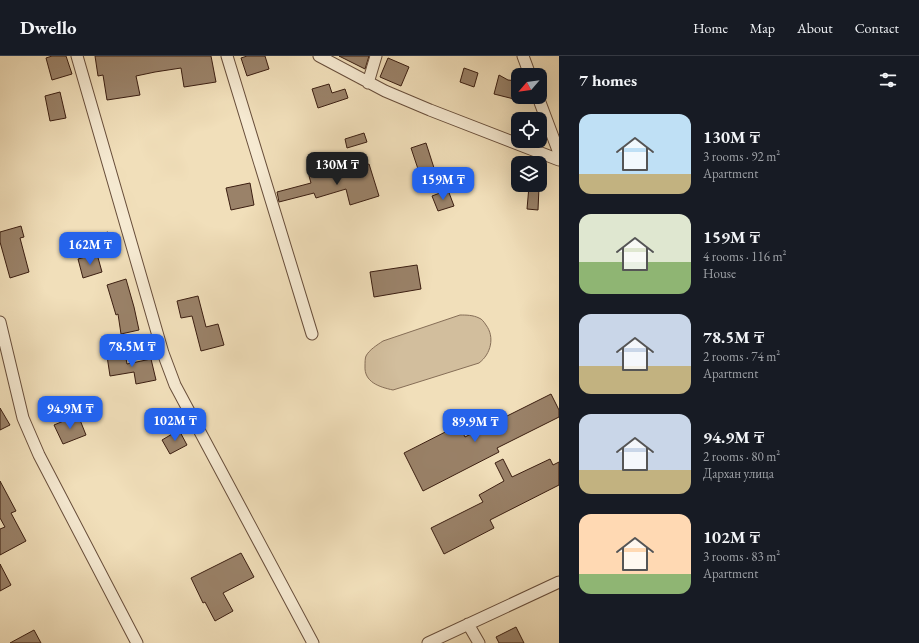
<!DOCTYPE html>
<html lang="en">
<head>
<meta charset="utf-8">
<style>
  body { margin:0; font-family:"EB Garamond",serif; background:#20242c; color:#f1f3f6; height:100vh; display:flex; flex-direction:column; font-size:15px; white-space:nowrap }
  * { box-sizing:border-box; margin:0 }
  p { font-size:13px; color:#9ea1a6 }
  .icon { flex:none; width:22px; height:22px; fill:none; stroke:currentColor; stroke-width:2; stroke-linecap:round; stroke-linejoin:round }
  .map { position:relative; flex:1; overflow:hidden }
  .side { display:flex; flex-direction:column; background:#171b24; width:360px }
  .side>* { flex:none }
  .needle { width:26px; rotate:242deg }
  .tools { position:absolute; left:511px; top:12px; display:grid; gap:8px }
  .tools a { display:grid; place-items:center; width:36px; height:36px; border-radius:8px; background:#171b24; box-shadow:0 4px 16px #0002; font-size:20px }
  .price { position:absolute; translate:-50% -34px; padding:0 9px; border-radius:8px; background:#2563eb; color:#fff; font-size:13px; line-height:26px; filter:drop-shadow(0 1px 2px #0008) }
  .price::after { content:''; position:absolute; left:50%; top:24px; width:12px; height:9px; margin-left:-6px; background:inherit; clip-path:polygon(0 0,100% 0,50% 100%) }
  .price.active { background:#222; color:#fff }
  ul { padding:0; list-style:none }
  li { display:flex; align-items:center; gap:12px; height:100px; padding:0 20px }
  li span { display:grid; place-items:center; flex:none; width:112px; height:80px; border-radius:12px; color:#555 }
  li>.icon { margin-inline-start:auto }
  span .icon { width:48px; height:48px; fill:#fffc; stroke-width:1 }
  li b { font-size:17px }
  h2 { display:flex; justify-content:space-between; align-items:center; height:48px; padding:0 20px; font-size:17px }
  header { display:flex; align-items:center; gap:24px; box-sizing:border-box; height:56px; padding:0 20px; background:#171b24; border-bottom:1px solid #363941 }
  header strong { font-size:19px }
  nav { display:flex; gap:22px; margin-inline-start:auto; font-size:14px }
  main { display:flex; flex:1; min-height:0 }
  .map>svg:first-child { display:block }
</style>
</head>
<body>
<header>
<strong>Dwello</strong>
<nav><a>Home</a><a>Map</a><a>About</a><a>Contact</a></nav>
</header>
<main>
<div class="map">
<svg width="559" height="587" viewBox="0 0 559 587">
  <rect width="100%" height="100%" fill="#f1dfba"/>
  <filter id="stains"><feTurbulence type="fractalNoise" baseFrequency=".005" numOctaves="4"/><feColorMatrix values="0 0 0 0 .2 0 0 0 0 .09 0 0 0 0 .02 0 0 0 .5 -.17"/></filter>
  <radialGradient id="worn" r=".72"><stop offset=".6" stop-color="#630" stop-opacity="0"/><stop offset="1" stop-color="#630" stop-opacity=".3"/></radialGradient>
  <!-- green -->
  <path fill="#d2be9d" stroke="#866e57" d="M460,259c6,0 13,0 19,3 3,1 5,4 7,7 9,12 5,29 -7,38l-86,27c-14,-3 -29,-8 -28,-24 0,-3 0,-8 1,-10 3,-6 11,-11 17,-15z"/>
  <!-- building -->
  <path fill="#9a8269" stroke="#3b1e11" d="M52,0h14l6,18 -20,6 -6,-22z
    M95,0h116l5,26 -32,5 -3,-19 -26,4 -19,4 4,19 -33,5 -4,-25 -5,1z
    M247,0h18l4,13 -22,7 -6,-18z
    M339,0h30l-4,13z
    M388,2l21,9 -8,19 -21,-9z
    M464,12l14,5 -4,14 -14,-5z
    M499,19l9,5 10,1 -4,18 -20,-5z
    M329,28l3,9 13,-4 3,9 -30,10 -6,-19z
    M60,36l6,26 -16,3 -5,-25z
    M364,77l3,9 -20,6 -2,-9z
    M426,87l9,28 -15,4 -9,-27z
    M369,108l10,32 -29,9 -4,-16 -30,9 -2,-5 -35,9 -2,-10 34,-9 -2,-7 23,-7 2,6z
    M250,127l4,22 -23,5 -5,-22z
    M529,130l10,1 -1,23 -11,-1z
    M448,134l6,16 -16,5 -6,-15z
    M21,170l3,11 -4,1 9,34 -19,6 -10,-36v-10z
    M108,176l4,14 -14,4 -4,-14z
    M97,198l5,18 -19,6 -5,-19z
    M417,209l4,24 -47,8 -4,-25z
    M126,223l8,28 5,23 -18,4 -3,-20 -2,1 -9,-30z
    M198,240l8,31 12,-3 6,21 -23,6 -9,-35 -11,2 -4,-17z
    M125,297l2,11 24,-5 5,21 -20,4 -2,-12 -24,4 -3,-20z
    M551,338l8,16v7l-62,31 2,4 -76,39 -19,-38 55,-28 6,12z
    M0,352l10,17 -10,5z
    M78,359l8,20 -23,9 -9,-19z
    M179,374l8,15 -17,9 -8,-14z
    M503,403l9,18 38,-18 3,6 6,-3v23l-69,35 4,8 -50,26 -13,-26 52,-26 -4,-7 25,-14 -9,-18z
    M0,425l16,30 -5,2 15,28 -26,14v-26l5,-2 -5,-9z
    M241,497l13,24 -31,16 10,18 -18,10 -10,-19 -2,1 -12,-25z
    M0,508l11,21 -11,6z
    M516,571l8,16h-25l-3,-6z
    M34,574l7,13h-31z"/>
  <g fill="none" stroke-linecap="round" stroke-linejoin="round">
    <!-- minor casing -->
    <g stroke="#684e3b" stroke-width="13">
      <path id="minor" d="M77,0l86,297 12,32 138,258
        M227,0l85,278
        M319,0l66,35 45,19 129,50
        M523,0l7,19
        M368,27l8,-27
        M538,41l21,56
        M0,266l23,96 16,37 98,188
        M468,568l11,19
        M428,587l131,-61"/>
    </g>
    <!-- minor -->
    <use href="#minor" stroke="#f6ead2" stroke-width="11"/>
  </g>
  <rect width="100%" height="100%" filter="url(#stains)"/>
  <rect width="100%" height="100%" fill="url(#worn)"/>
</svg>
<div class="tools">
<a><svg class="needle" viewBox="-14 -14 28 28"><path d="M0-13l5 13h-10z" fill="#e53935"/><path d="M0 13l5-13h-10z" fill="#9ea1a6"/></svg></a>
<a><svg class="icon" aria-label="locate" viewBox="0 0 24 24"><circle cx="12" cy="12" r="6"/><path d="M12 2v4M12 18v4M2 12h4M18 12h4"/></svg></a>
<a><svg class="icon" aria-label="layers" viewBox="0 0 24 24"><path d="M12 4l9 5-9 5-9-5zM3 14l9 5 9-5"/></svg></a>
</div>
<b class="price active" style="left:337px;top:130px">130M ₸</b>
<b class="price" style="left:443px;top:145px">159M ₸</b>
<b class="price" style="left:90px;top:210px">162M ₸</b>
<b class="price" style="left:132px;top:312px">78.5M ₸</b>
<b class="price" style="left:70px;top:374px">94.9M ₸</b>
<b class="price" style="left:175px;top:386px">102M ₸</b>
<b class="price" style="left:475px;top:387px">89.9M ₸</b>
</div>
<section class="side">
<h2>7 homes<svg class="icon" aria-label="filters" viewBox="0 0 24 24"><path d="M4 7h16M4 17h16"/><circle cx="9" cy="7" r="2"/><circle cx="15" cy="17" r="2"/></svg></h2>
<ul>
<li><span style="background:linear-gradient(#bfe0f5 75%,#c2b280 0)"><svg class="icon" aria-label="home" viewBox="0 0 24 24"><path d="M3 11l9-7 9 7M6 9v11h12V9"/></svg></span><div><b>130M ₸</b><p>3 rooms · 92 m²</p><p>Apartment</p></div></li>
<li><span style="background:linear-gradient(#dfe7d0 60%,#8fb573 0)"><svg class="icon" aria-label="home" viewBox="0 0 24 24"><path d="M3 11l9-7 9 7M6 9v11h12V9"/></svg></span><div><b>159M ₸</b><p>4 rooms · 116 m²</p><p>House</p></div></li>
<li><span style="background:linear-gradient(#c9d6e8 65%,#c2b280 0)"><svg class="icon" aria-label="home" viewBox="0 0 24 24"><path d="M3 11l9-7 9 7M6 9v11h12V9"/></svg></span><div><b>78.5M ₸</b><p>2 rooms · 74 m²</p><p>Apartment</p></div></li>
<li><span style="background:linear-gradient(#c9d6e8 70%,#c2b280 0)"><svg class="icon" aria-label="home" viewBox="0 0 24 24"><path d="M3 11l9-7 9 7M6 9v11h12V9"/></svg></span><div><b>94.9M ₸</b><p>2 rooms · 80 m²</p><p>Дархан улица</p></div></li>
<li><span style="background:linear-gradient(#ffd9b3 75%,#8fb573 0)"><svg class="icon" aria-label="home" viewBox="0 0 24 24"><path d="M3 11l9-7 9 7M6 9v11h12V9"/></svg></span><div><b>102M ₸</b><p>3 rooms · 83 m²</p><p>Apartment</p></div></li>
</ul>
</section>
</main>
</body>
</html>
